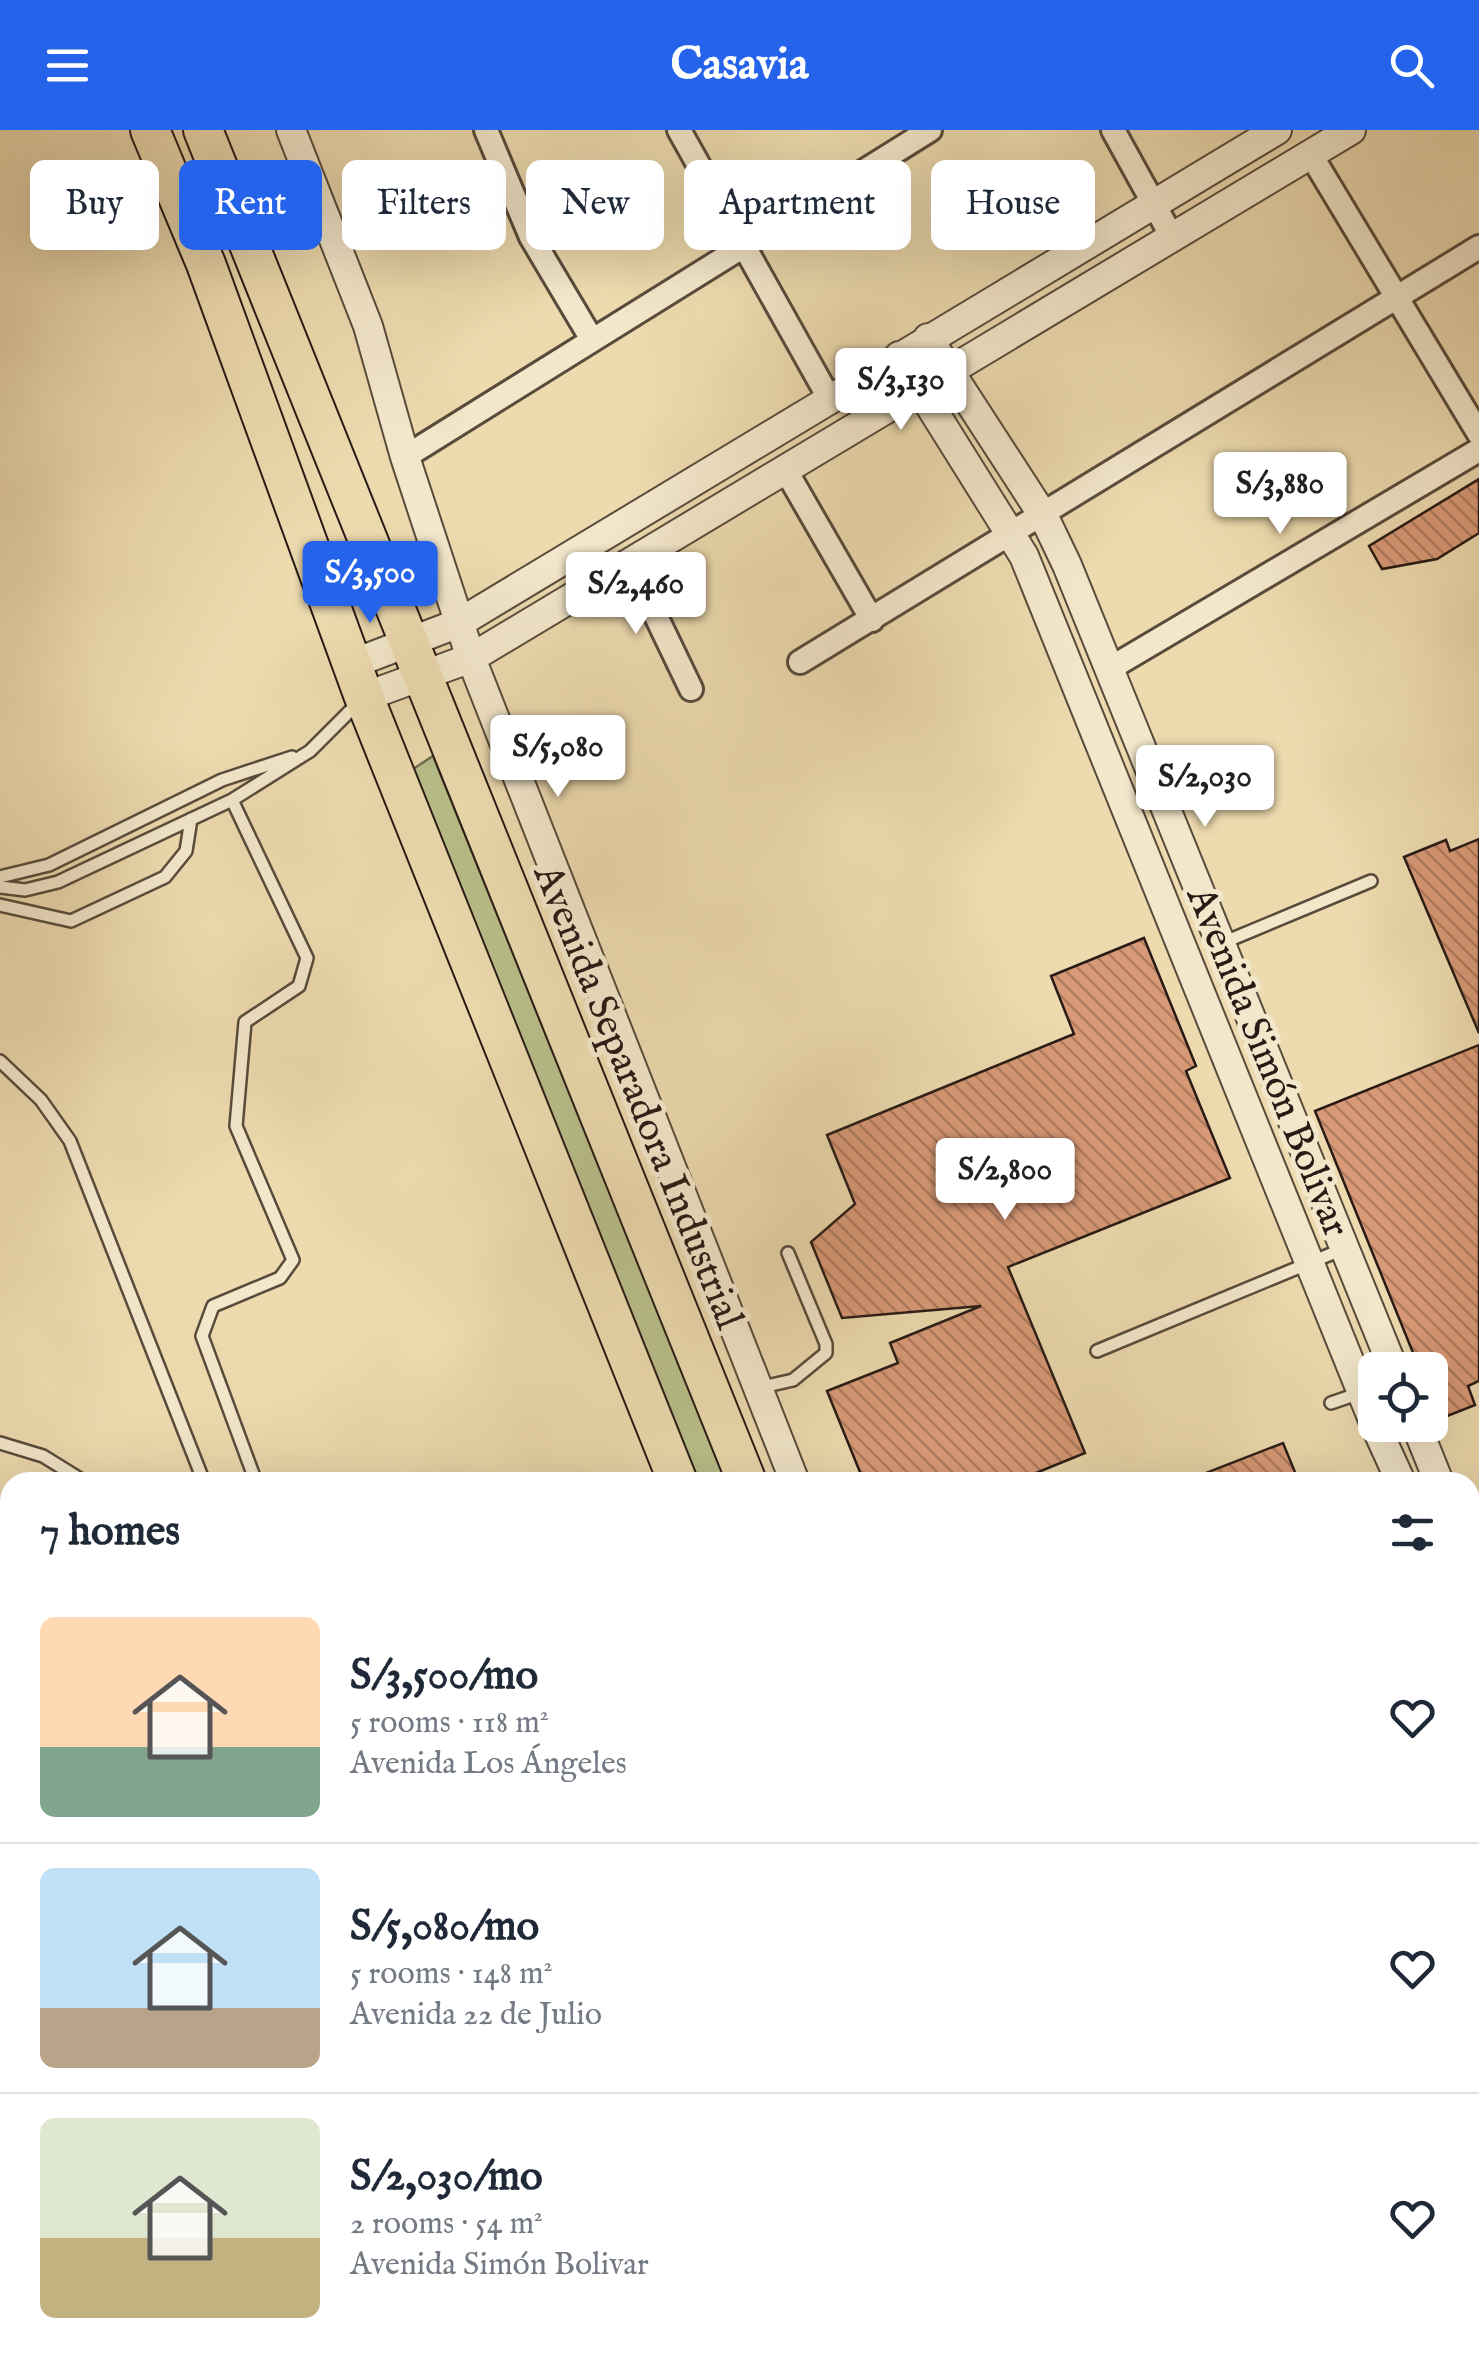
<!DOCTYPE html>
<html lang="en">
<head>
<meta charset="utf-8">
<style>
  body { margin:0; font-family:"IM FELL English",serif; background:#f2f2f3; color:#1f2937; height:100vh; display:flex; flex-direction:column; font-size:38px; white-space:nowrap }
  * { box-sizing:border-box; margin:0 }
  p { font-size:32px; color:#747a83 }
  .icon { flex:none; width:55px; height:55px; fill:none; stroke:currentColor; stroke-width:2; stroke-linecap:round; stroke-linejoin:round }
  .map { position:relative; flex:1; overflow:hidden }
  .details { position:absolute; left:0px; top:1342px; width:1480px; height:892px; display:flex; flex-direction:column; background:#fff; border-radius:30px 30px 0 0; box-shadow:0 10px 40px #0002 }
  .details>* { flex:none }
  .guide { position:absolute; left:30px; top:30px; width:1420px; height:90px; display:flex; gap:20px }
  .buttons { position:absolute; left:1358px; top:1222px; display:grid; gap:20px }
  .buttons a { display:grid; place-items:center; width:90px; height:90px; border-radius:15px; background:#fff; box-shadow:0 10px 40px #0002; font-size:50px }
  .price { position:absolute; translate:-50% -85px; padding:0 22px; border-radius:10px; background:#fff; color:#222; font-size:32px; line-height:65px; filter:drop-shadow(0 2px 5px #0008) }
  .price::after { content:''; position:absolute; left:50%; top:60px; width:30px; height:22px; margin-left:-15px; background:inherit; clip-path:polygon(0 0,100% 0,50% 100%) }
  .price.active { background:#2563eb; color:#fff }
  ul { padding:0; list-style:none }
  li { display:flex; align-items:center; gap:30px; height:250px; padding:0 40px }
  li+li { border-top:2px solid #e0e1e3 }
  li span { display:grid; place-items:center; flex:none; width:280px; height:200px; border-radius:15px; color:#555 }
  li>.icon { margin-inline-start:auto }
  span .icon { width:120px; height:120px; fill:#fffc; stroke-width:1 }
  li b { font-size:42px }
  h2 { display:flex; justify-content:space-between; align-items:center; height:120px; padding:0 40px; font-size:42px }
  .chip { padding:0 35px; border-radius:15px; background:#fff; box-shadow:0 10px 40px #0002; font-size:35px; line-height:90px }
  .chip.active { background:#2563eb; color:#fff }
  header { display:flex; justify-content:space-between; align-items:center; height:130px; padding:0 40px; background:#2563eb; color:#fff; font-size:45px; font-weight:700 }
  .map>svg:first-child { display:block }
</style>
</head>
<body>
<header><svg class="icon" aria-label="menu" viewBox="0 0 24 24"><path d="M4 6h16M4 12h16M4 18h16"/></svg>Casavia<svg class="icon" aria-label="search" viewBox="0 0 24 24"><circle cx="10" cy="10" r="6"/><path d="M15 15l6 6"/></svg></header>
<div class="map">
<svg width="1479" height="2234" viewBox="0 0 1479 2234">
  <defs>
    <pattern id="park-crowns" width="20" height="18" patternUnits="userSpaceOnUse" patternTransform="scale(2.5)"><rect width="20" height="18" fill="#b8c08b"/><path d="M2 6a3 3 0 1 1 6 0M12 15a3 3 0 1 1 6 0" fill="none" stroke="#9ea477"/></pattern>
    <pattern id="building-back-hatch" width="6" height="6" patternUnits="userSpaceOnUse" patternTransform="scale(2.5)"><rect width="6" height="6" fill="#d89976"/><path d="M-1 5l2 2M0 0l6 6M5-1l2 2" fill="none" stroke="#af7c60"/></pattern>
  </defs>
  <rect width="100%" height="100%" fill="#eddaaf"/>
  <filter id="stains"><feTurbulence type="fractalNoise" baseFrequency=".002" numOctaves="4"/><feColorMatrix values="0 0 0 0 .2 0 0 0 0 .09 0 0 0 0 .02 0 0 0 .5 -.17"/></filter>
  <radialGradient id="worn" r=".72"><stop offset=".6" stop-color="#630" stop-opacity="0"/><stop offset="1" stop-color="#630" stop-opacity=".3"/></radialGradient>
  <!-- green -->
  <path fill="#b8c08b" stroke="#706e50" stroke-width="2.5" d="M433,626l294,726h-32l-288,-709z"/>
  <!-- park -->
  <path fill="url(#park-crowns)" stroke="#706e50" stroke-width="2.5" d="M1470,2018l9,14v202h-115l-2,-9h108z"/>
  <!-- building -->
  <path fill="url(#building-back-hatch)" stroke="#281b15" stroke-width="2.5" d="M1479,349v54l-42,26 -55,10 -13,-23z
    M1479,709v194l-75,-176 42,-17 4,11z
    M1144,808l52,128 -10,5 44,107 -222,89 77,186 -71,29h-150l-37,-91 71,-28 -8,-20 91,-37 -139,12 -31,-76 44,-38 -28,-69 247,-101 -23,-58z
    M1479,915v336l-11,5 7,19 -35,14 -10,-24v-25h-10l-105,-259z
    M1283,1313l16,39h-114v-1z"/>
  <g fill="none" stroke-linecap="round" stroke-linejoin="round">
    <!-- service casing -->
    <g stroke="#594b3c" stroke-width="16">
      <path id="service" d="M232,670l75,158 -8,28 -54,36 -9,104 57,134 -13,18 -67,28 -11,30 54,146
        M0,747l49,-12 173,-85 70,-23
        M0,757l25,3 33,-8 174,-82 78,-49 48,-48
        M0,775l71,16 94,-44 21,-26 5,-32
        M1220,814l151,-63
        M0,931l41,39 29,41 134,341
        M1097,1221l246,-102
        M758,1258l35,-8 33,-27v-9l-38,-91
        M1331,1273l29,-10
        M0,1313l43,13 42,26
        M0,1445l10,4
        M0,1544l10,-4
        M0,2031l10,-3
        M0,2164l10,-3"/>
    </g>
    <!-- minor casing -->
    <g stroke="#594b3c" stroke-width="28">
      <path id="minor" d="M486,0l45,107 60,101
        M679,0l150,268
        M1113,0l59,107
        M1311,25l168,279
        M405,327l525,-327
        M785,339l87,151
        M630,432l61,127
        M800,532l679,-415
        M1109,539l370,-219
        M1470,1916l9,-5
        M1470,1991l9,13
        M1339,2225l4,9"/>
    </g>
    <!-- tertiary casing -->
    <g stroke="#594b3c" stroke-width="32">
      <path id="tertiary" d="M291,0l77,196 37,131 66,201 324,824
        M928,208l116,179 23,48 327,805
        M899,226l125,200 351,869
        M352,534l107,-41 818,-493
        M364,567l107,-39 880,-528
        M1375,1295l26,57
        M1416,1295l23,57
        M1470,1422l9,17
        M1470,1501l9,18
        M937,2225l8,9
        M270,2234l21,-9"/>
    </g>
    <!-- secondary casing -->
    <g stroke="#281b15" stroke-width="38">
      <path id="secondary" d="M1470,1739l9,-4
        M1162,2225l3,9
        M984,2234l1,-9"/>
    </g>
    <!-- primary casing -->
    <g stroke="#281b15" stroke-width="42">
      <path id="primary" d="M150,0l56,134 158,433 314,785
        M203,0l544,1352
        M1470,1664l9,-4
        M1470,1704l9,-5
        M66,2234l22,-9
        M168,2234l23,-9"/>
    </g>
    <!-- path -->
    <path stroke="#281b15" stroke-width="4" stroke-dasharray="2.5 5" stroke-linecap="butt" d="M1108,2234l19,-9"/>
    <!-- service -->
    <use href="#service" stroke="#f3e7cb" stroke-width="11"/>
    <!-- minor -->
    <use href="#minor" stroke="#f3e7cb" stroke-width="22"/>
    <!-- tertiary -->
    <use href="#tertiary" stroke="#f3e7cb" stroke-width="28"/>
    <!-- secondary -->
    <use href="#secondary" stroke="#f3e7cb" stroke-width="32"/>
    <!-- primary -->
    <use href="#primary" stroke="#eddaaf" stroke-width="38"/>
  </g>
  <g text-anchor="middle" stroke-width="10" stroke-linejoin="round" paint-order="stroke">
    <!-- street labels -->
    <g font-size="40" fill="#281b15" stroke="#f3e7cb">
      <text transform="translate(1270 931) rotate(68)" y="14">Avenida Simón Bolivar</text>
      <text transform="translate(640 966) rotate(68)" y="14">Avenida Separadora Industrial</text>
    </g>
  </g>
  <rect width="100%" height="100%" filter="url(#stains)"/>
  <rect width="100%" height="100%" fill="url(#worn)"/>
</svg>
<div class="buttons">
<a><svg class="icon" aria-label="locate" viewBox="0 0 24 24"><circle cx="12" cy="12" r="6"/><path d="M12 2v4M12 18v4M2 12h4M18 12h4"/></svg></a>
</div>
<b class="price" style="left:901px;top:303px">S/3,130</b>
<b class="price" style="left:1280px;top:407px">S/3,880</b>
<b class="price active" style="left:370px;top:496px">S/3,500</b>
<b class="price" style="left:636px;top:507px">S/2,460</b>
<b class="price" style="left:558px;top:670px">S/5,080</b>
<b class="price" style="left:1205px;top:700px">S/2,030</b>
<b class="price" style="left:1005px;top:1093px">S/2,800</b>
<div class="guide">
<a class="chip">Buy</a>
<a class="chip active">Rent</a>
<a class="chip">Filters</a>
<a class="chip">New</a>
<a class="chip">Apartment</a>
<a class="chip">House</a>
</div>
<section class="details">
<h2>7 homes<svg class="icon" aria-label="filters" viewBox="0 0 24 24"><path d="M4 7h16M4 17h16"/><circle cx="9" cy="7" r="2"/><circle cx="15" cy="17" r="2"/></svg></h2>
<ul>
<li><span style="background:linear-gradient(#ffd9b3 65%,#7fa58c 0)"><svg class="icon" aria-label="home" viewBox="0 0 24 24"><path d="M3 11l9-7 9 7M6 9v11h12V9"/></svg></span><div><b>S/3,500/mo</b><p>5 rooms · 118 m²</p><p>Avenida Los Ángeles</p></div><svg class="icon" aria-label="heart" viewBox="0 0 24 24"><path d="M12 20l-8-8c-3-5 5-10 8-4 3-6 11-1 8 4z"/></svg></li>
<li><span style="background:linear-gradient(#bfe0f5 70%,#b9a48a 0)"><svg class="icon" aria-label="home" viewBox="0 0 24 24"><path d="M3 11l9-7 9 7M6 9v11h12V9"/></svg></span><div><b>S/5,080/mo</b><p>5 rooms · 148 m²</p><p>Avenida 22 de Julio</p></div><svg class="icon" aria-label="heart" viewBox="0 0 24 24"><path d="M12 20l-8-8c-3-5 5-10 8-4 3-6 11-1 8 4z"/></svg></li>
<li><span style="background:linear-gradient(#dfe7d0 60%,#c2b280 0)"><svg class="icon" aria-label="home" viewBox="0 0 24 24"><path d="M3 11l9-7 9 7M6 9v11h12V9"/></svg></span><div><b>S/2,030/mo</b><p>2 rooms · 54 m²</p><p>Avenida Simón Bolivar</p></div><svg class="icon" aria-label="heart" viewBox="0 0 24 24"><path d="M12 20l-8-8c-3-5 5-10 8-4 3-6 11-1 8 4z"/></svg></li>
</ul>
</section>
</div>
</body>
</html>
